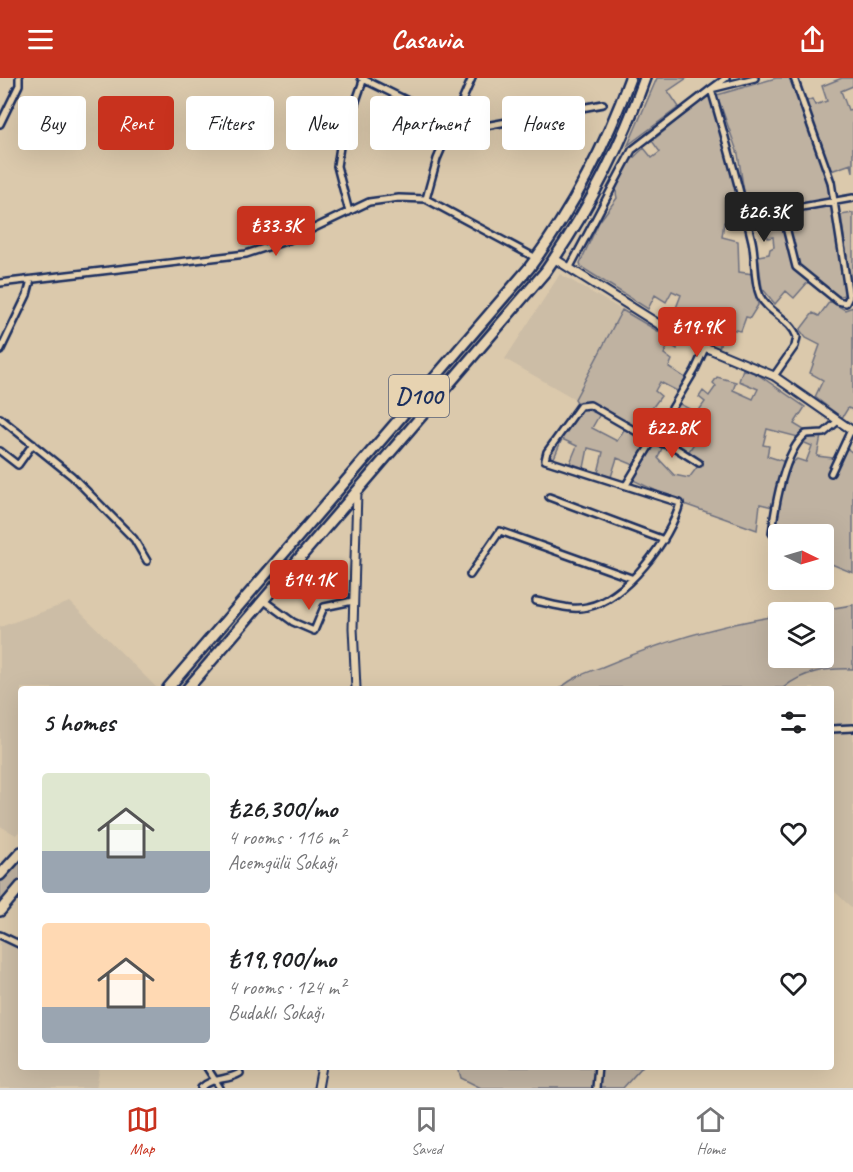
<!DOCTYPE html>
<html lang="en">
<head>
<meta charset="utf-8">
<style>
  body { margin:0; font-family:Caveat,sans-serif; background:#f2f2f2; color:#202124; height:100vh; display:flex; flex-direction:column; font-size:22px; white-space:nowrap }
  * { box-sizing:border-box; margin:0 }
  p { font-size:20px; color:#757577 }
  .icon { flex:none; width:33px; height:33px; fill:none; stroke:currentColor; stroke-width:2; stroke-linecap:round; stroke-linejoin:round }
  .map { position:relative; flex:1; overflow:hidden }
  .side { position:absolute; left:18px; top:608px; width:816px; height:384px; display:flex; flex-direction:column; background:#fff; border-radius:6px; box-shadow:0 6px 24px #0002 }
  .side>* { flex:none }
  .top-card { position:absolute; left:18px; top:18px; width:818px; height:54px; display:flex; gap:12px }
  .needle { width:39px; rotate:95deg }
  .fabs { position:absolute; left:768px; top:446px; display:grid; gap:12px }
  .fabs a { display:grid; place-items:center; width:66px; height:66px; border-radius:6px; background:#fff; box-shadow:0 6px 24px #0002; font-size:30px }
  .price { position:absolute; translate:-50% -51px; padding:0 14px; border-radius:6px; background:#c8321e; color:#fff; font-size:20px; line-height:39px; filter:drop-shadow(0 2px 3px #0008) }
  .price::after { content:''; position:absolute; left:50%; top:36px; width:18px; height:14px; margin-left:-9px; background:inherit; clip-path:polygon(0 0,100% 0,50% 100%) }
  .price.current { background:#222; color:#fff }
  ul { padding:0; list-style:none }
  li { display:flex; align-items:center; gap:18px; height:150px; padding:0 24px }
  li span { display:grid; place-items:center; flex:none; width:168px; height:120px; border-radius:6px; color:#555 }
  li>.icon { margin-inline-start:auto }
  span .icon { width:72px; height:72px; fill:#fffc; stroke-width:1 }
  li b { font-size:26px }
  h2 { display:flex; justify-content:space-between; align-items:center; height:72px; padding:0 24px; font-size:26px }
  .chip { padding:0 21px; border-radius:6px; background:#fff; box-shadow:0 6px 24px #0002; font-size:21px; line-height:54px }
  .chip.current { background:#c8321e; color:#fff }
  header { display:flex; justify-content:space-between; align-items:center; height:78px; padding:0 24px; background:#c8321e; color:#fff; font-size:27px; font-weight:800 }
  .tab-bar { display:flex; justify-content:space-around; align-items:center; height:84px; border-top:2px solid #e0e0e0; background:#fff; font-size:16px; color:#757577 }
  .tab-bar a { display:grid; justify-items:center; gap:3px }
  .tab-bar .current { color:#c8321e }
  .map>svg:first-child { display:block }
</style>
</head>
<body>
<header><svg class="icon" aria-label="menu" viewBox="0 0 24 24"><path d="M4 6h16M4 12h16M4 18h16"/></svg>Casavia<svg class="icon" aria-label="share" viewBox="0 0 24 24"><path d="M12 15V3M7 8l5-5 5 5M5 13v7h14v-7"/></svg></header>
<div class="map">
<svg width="853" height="1010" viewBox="0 0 853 1010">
  <rect width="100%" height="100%" fill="#dbc9ac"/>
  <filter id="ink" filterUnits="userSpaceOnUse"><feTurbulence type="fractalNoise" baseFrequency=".0167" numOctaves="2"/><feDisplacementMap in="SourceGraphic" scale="12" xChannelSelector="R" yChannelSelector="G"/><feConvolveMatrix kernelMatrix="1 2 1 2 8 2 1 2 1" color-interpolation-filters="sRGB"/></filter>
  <g filter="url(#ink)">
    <!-- built -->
    <path fill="#ccbda6" d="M560,196l62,36 -47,89 -70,-40z
      M70,524l87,86h-136v141l-5,6 -16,-9v-199z
      M827,590l26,1v240l-22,-21v-200h-48l12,-10z
      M5,863l16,6v119l79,1 -4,21h-96v-145z"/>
    <!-- green -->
    <path fill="#bfb2a1" stroke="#6d7080" stroke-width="1.5" d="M635,0h5c-23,64 -54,126 -92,181l-367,429h-5l366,-429 51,-84 23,-46z
      M657,0h30l-19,13 11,16 -51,38z
      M776,0h14l38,100 4,23 -81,11 -5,-8 -8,-50 -21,-59z
      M842,0h11v8l-12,5 7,19 5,-1v63l-2,-8 -20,7 -27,-69 8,-3 3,6 12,-4 -5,-15z
      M710,16l21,72 10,52 -17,4 -2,15 16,4 1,31 14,2 5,31 -8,13 -4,-1 -5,14 -17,-3 -5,21 -16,-8 4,-18 -31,-15 5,-13 -9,-4 -6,11 -11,-7 -7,14 -67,-42 -1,-4 19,-41 18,-24c-5,-19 13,-38 27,-50l8,10 8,-6 -8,-11z
      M832,128l13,83 -1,6 -7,2 -39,-32 -12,-52z
      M853,135v69h-3l-9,-67z
      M779,137l16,54 13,13 -14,16 -8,-7 -11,13 -13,-16 -4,-32 11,-2 1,-5 4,-2 -1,-10 -5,1 -6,-19z
      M830,223l15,9 8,-3v103l-5,-2 -6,10 -27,-21 8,-17 -13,-7 10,-28 -14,-7 -6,-8 13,-17 6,3z
      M622,232l56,33 -1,6 -8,-5 -5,10 8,6 -3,7 18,12 -8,13 -19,-10 -5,9 6,5 -14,19 -4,-3 -10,15 -42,-24 -13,1 -3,-5z
      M743,291l14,5 48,33 -11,17 10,6 -6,7 -31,-8 -4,16 6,1 -2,10 19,6 -13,45 -13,-3 -3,26 -73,-26 -51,-24 19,-36 10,4 -4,10 16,17 15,3 12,-16 -12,-11 6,-9 -5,-4 2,-3 -8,-5 -7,9 2,3 -2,4 -6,-3 4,-11 -13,-5 16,-24 19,10 8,-11 -6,-5 4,-6 6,5 7,-10 -3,-3 4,-6 19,5 -3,8 20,9 5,-10 -19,-8z
      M582,330l18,6 -8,14 25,13 8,-13 22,13 -13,24 -17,-7 -6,19 -13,-4 5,-21 -15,-4 -4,20 -14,-5 7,-17 -15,-7 -8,19 -7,-3z
      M810,358h11l-4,20 24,3 5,-11 7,5v120l-29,-12v-27h-46v9l-3,-2c1,-19 5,-72 22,-82l9,3 6,-16 -12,-5z
      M853,527v64c-26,-1 -49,2 -70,19h-222c10,-10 27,-16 41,-21 57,-24 115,-42 176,-51v41h46v-45h-16z
      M21,782v20l-21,24v-22z
      M458,989h184l-19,21h-142l-20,-10z"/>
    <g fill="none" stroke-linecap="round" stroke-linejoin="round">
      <!-- minor casing -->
      <g stroke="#1b2f5e" stroke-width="10">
        <path id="minor" d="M361,0l96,47 23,2 123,-23
          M726,0l-15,11c15,51 29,101 41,152 4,18 1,39 8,55 8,17 31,23 37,41l-2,9 -21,30
          M0,46l19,-39v-7
          M426,121l11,-40 35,-81
          M782,133l14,56 42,34 8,2 3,-6 -18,-115 -37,-104
          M349,134l-12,-46 3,-19 24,-69
          M745,139l108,-19
          M570,189l62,-117 79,-61 44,-11
          M0,205l246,-29 43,-14 80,-38 30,-4 27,1 110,59
          M0,273l27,-56 4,-15
          M0,340l72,58 62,63 13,22
          M0,373l18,14 15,-21
          M831,395l20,-43
          M626,407l69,-115 10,-22
          M549,419l115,43
          M778,462l-6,-7c3,-27 12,-82 34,-99l18,-1 14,-12
          M470,497l30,-44 131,47
          M263,522l30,22 21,9 10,-24 29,-6
          M536,523c16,3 35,10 51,6 38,-7 84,-68 93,-104l-135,-43 2,-8 33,-46 10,-1 61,35 23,7 25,16
          M831,651l22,-1
          M0,857l21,10
          M206,988l14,22
          M201,1010c11,-11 26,-7 39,-15
          M596,1010l2,-22"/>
      </g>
      <!-- tertiary casing -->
      <g stroke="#1b2f5e" stroke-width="11">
        <path id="tertiary" d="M555,181l121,76 98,41 79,55
          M356,610l-3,-60 4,-136
          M318,1010l4,-22"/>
      </g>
      <!-- trunk casing -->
      <g stroke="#1b2f5e" stroke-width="14">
        <path id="trunk" d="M168,610l361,-420c42,-57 77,-123 101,-190
          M188,610l357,-416c42,-60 76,-125 100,-194
          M0,797l21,-23
          M0,833l21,-25"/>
      </g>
      <!-- minor -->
      <use href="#minor" stroke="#e7d3b1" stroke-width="5"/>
      <!-- tertiary -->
      <use href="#tertiary" stroke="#e7d3b1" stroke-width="7"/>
      <!-- trunk -->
      <use href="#trunk" stroke="#e7d3b1" stroke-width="9"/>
    </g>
  </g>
  <g text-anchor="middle" stroke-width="6" stroke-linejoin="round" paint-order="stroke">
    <!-- shield labels -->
    <rect fill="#e7d3b1" stroke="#586077" stroke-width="1.5" x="389" y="297" width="60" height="42" rx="4.5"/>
    <g font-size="24" font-weight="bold" fill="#1b2f5e">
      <text x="419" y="326">D100</text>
    </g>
  </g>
</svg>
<div class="fabs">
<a><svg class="needle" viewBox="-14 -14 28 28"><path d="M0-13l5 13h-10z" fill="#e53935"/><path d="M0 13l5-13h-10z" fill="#757577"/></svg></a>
<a><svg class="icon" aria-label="layers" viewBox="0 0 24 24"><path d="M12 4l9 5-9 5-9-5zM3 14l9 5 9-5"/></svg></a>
</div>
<b class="price current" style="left:764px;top:165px">₺26.3K</b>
<b class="price" style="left:276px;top:179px">₺33.3K</b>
<b class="price" style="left:697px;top:280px">₺19.9K</b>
<b class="price" style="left:672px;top:381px">₺22.8K</b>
<b class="price" style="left:309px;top:533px">₺14.1K</b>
<div class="top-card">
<a class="chip">Buy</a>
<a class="chip current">Rent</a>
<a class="chip">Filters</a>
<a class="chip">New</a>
<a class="chip">Apartment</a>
<a class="chip">House</a>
</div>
<section class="side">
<h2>5 homes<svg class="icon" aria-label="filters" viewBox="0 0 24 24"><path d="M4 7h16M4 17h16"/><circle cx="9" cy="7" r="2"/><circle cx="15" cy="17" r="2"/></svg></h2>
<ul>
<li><span style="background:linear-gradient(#dfe7d0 65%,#9aa5b1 0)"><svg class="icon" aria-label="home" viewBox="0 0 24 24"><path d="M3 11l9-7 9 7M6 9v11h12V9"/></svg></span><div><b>₺26,300/mo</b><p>4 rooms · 116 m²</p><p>Acemgülü Sokağı</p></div><svg class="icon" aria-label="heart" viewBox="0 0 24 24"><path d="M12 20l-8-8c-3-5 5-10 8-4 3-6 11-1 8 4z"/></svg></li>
<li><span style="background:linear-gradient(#ffd9b3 70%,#9aa5b1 0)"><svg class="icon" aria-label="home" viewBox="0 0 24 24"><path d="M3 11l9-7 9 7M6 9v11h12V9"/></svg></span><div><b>₺19,900/mo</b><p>4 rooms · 124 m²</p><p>Budaklı Sokağı</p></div><svg class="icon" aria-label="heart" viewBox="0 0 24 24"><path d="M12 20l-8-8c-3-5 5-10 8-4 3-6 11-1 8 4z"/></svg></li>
</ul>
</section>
</div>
<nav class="tab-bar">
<a class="current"><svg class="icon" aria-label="map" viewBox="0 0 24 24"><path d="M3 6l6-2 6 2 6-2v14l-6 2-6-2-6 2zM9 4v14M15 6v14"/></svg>Map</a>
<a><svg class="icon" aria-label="saved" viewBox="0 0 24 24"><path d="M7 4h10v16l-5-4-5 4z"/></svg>Saved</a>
<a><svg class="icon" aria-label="home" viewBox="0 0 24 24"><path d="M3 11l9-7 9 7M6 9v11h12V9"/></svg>Home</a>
</nav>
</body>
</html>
